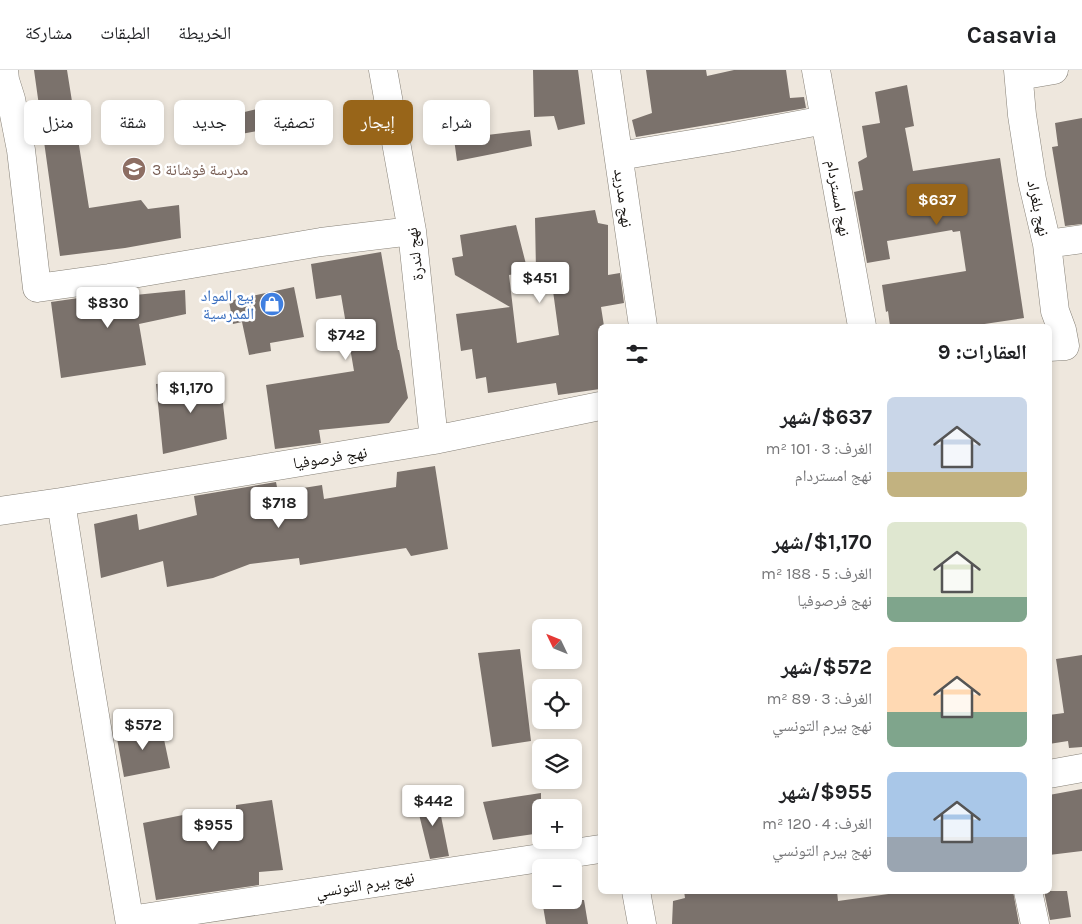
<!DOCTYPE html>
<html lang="ar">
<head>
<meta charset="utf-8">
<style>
  body { margin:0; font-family:Karla,"Noto Naskh Arabic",sans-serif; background:#f6f6f6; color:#202124; direction:rtl; height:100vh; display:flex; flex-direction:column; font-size:19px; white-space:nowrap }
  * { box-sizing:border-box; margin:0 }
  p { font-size:16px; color:#757577 }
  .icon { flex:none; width:28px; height:28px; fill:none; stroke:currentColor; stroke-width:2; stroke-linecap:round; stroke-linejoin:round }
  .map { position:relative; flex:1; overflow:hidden; direction:ltr }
  .details { position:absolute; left:598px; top:254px; width:454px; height:570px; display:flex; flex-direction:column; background:#fff; border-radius:8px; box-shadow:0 2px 8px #0003; direction:rtl }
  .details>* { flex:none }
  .banner { position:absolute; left:15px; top:30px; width:475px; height:45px; direction:rtl; display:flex; gap:10px }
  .needle { width:32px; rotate:313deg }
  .controls { position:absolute; left:532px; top:549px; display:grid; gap:10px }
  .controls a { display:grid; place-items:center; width:50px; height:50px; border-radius:8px; background:#fff; box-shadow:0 2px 8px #0003; font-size:25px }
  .price { position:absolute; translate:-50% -42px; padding:0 11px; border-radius:5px; background:#fff; color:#222; font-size:16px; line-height:32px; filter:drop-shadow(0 1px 2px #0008) }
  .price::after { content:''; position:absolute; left:50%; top:30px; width:15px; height:11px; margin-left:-8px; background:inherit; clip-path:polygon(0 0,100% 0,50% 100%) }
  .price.current { background:#986519; color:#fff }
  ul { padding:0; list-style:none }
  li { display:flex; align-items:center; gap:15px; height:125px; padding:0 25px }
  li span { display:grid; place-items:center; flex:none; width:140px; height:100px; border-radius:8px; color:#555 }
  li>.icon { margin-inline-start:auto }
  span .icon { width:60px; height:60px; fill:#fffc; stroke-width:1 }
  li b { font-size:21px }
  h2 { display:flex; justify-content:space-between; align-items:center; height:60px; padding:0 25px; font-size:21px }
  .chip { padding:0 18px; border-radius:8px; background:#fff; box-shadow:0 2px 8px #0003; font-size:18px; line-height:45px }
  .chip.current { background:#986519; color:#fff }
  header { display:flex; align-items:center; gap:30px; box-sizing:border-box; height:70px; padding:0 25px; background:#fff; border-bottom:1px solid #e0e0e0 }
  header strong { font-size:24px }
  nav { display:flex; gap:28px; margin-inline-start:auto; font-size:18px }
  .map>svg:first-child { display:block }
</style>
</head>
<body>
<header>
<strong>Casavia</strong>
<nav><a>الخريطة</a><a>الطبقات</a><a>مشاركة</a></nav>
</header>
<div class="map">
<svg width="1082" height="854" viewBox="0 0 1082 854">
  <rect width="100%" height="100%" fill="#eee7dd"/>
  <!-- building -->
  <path fill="#7b726c" d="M34,0h33l22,138 52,-8 7,9 31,-4 2,33 -56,10 -65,8z
    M533,0h45l7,54 -27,6 -4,-14 -20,1z
    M646,0h60l1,6 27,-6h52l4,28 14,-1 2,11 -170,29 -4,-17 20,-7z
    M907,15l7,41 -9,2 8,43 87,-13 24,160 -53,8h-81l-2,-15 -2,1 -4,-27 84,-14 -6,-40 -7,1 -1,-2 -65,11 3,18 -23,4 -13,-71 9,-2 -5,-28 9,-5 -5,-31 18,-3 -5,-31z
    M257,39l5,21 -21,4 -5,-20z
    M1082,48v106l-17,2 -13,-79 6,-1 -3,-23z
    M530,60l2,16 -75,15 -3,-22z
    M595,140l3,13 10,2v50l12,-2 4,30 -23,4 3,19h-4v63l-42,6 -2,-12 -68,10 -2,-16 -10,2 -4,-30 -11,2 -5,-37 54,-7 -55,-32 -3,-17 11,-2 -3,-21 56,-10 12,47 -19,3 8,68 42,-8 -9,-66 -14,2 -1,-53z
    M381,182l17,98h1l9,48 -19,25 -70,7 2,13 -46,6 -9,-64 88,-14 -13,-76 -25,4 -5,-35z
    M294,217l10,50 -34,6 1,8 -22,4 -7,-33 -9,2 -4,-23z
    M134,220l1,5 50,-5 1,24 -47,10 7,41 -85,13 -10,-76z
    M220,308l7,61 -64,15 -7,-70z
    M435,396l13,83 -37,7 -5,-8 -106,17 -1,-7 -49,6 -37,14 -46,9 -4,-26 -62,17 -7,-54 43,-10 2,16 58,-15 -3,-19 82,-14 2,10 44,-7 2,14 72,-12 1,-15z
    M520,579l11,92 -39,6 -14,-94z
    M1082,585v92l-13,1 -1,-7 -19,3v-29l15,-2 -8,-54z
    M161,655l9,43 -46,9 -8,-44z
    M1082,719v62l-33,4v-60z
    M541,723v40l-48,7 -10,-38z
    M437,726l12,60 -19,3 -15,-61z
    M272,730l11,70 -24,2v13l-103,15 -13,-77 40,-8 1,6 52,-7v-9z
    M684,821h153l1,10 72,-10h103l6,33h-347l1,-23 12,-3z
    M1044,821h23l4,26 -21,3z
    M542,830h42l4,24h-42z"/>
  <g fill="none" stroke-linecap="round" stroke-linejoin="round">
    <!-- street casing -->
    <g stroke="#868077" stroke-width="29">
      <path id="street" d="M4,0l1,10 6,19 10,51 16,138 72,-10 212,-36 91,-11
        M383,0l29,161 22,209
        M606,0l37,256
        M816,0l46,256
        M1018,0l4,45 10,65 15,64 8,67 7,19 3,16 -16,1
        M1019,6l35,-6
        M619,86l109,-18 97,-18
        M1047,174l35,-5
        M61,432l26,166 43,256
        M0,441l61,-9 373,-62 166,-34
        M1049,704l33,-6
        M636,821l6,33
        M1028,821l7,33
        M130,850l470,-71"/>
    </g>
    <!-- street -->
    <use href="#street" stroke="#fff" stroke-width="28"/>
  </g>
  <!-- icons -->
  <defs>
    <g id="school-disc" transform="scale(1.25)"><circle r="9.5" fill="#8d6e63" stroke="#fff"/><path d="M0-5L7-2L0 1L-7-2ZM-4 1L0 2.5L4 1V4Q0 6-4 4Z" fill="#fff"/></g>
    <g id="shop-disc" transform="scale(1.25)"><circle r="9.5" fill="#3f7fe0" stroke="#fff"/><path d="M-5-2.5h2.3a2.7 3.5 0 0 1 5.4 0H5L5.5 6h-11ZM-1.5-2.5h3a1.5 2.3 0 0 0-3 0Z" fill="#fff"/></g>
  </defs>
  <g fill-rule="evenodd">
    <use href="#school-disc" x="134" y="99"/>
    <use href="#shop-disc" x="272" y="234"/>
  </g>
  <g text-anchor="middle" stroke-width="5" stroke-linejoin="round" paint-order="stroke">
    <!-- education labels -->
    <g font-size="16" fill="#785e54" stroke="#fff" text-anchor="start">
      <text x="152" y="105">مدرسة فوشانة 3</text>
    </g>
    <!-- street labels -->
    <g font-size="16" fill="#15120f" stroke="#fff">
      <text transform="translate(624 128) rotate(82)" y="6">نهج مدريد</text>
      <text transform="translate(839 128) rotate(80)" y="6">نهج امستردام</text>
      <text transform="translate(1039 138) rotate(78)" y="6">نهج بلغراد</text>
      <text transform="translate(414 184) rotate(-97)" y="6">نهج لندرة</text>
      <text transform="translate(330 387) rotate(-9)" y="6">نهج فرصوفيا</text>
      <text transform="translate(365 814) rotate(-9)" y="6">نهج بيرم التونسي</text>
    </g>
    <!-- shop labels -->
    <g font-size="16" fill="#366cbe" stroke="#fff" text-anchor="end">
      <text x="254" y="231">بيع المواد<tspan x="254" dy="18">المدرسية</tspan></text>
    </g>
  </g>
</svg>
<div class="controls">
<a><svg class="needle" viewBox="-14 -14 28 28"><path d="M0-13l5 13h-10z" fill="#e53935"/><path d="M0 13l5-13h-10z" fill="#757577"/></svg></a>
<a><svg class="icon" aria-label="locate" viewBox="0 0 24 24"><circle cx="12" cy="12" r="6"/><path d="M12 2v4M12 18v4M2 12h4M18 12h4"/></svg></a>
<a><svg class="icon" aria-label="layers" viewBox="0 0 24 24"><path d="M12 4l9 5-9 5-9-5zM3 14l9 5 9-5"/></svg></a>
<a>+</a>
<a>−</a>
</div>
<b class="price current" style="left:937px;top:156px">$637</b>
<b class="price" style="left:540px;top:234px">$451</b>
<b class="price" style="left:108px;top:259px">$830</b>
<b class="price" style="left:346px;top:291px">$742</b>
<b class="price" style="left:191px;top:344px">$1,170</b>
<b class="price" style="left:279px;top:459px">$718</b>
<b class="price" style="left:143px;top:681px">$572</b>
<b class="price" style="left:433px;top:757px">$442</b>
<b class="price" style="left:213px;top:781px">$955</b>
<div class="banner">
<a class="chip">شراء</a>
<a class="chip current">إيجار</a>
<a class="chip">تصفية</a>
<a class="chip">جديد</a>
<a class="chip">شقة</a>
<a class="chip">منزل</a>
</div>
<section class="details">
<h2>العقارات: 9<svg class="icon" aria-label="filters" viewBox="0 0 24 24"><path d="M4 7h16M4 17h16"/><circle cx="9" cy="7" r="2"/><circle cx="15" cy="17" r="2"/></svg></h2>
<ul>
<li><span style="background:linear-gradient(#c9d6e8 75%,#c2b280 0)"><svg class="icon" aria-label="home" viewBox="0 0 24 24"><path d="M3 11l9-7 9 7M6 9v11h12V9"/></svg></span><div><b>$637/شهر</b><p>الغرف: 3 · 101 m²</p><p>نهج امستردام</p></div></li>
<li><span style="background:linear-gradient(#dfe7d0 75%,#7fa58c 0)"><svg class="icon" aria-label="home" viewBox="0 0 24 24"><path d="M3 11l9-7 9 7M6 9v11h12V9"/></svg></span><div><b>$1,170/شهر</b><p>الغرف: 5 · 188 m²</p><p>نهج فرصوفيا</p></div></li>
<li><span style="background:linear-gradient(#ffd9b3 65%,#7fa58c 0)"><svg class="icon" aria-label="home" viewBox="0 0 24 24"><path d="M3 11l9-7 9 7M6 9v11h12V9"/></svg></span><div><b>$572/شهر</b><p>الغرف: 3 · 89 m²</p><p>نهج بيرم التونسي</p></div></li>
<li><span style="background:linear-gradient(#a9c7e8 65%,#9aa5b1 0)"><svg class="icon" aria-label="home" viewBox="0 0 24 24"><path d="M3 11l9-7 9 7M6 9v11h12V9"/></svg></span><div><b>$955/شهر</b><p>الغرف: 4 · 120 m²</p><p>نهج بيرم التونسي</p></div></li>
</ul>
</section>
</div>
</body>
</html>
